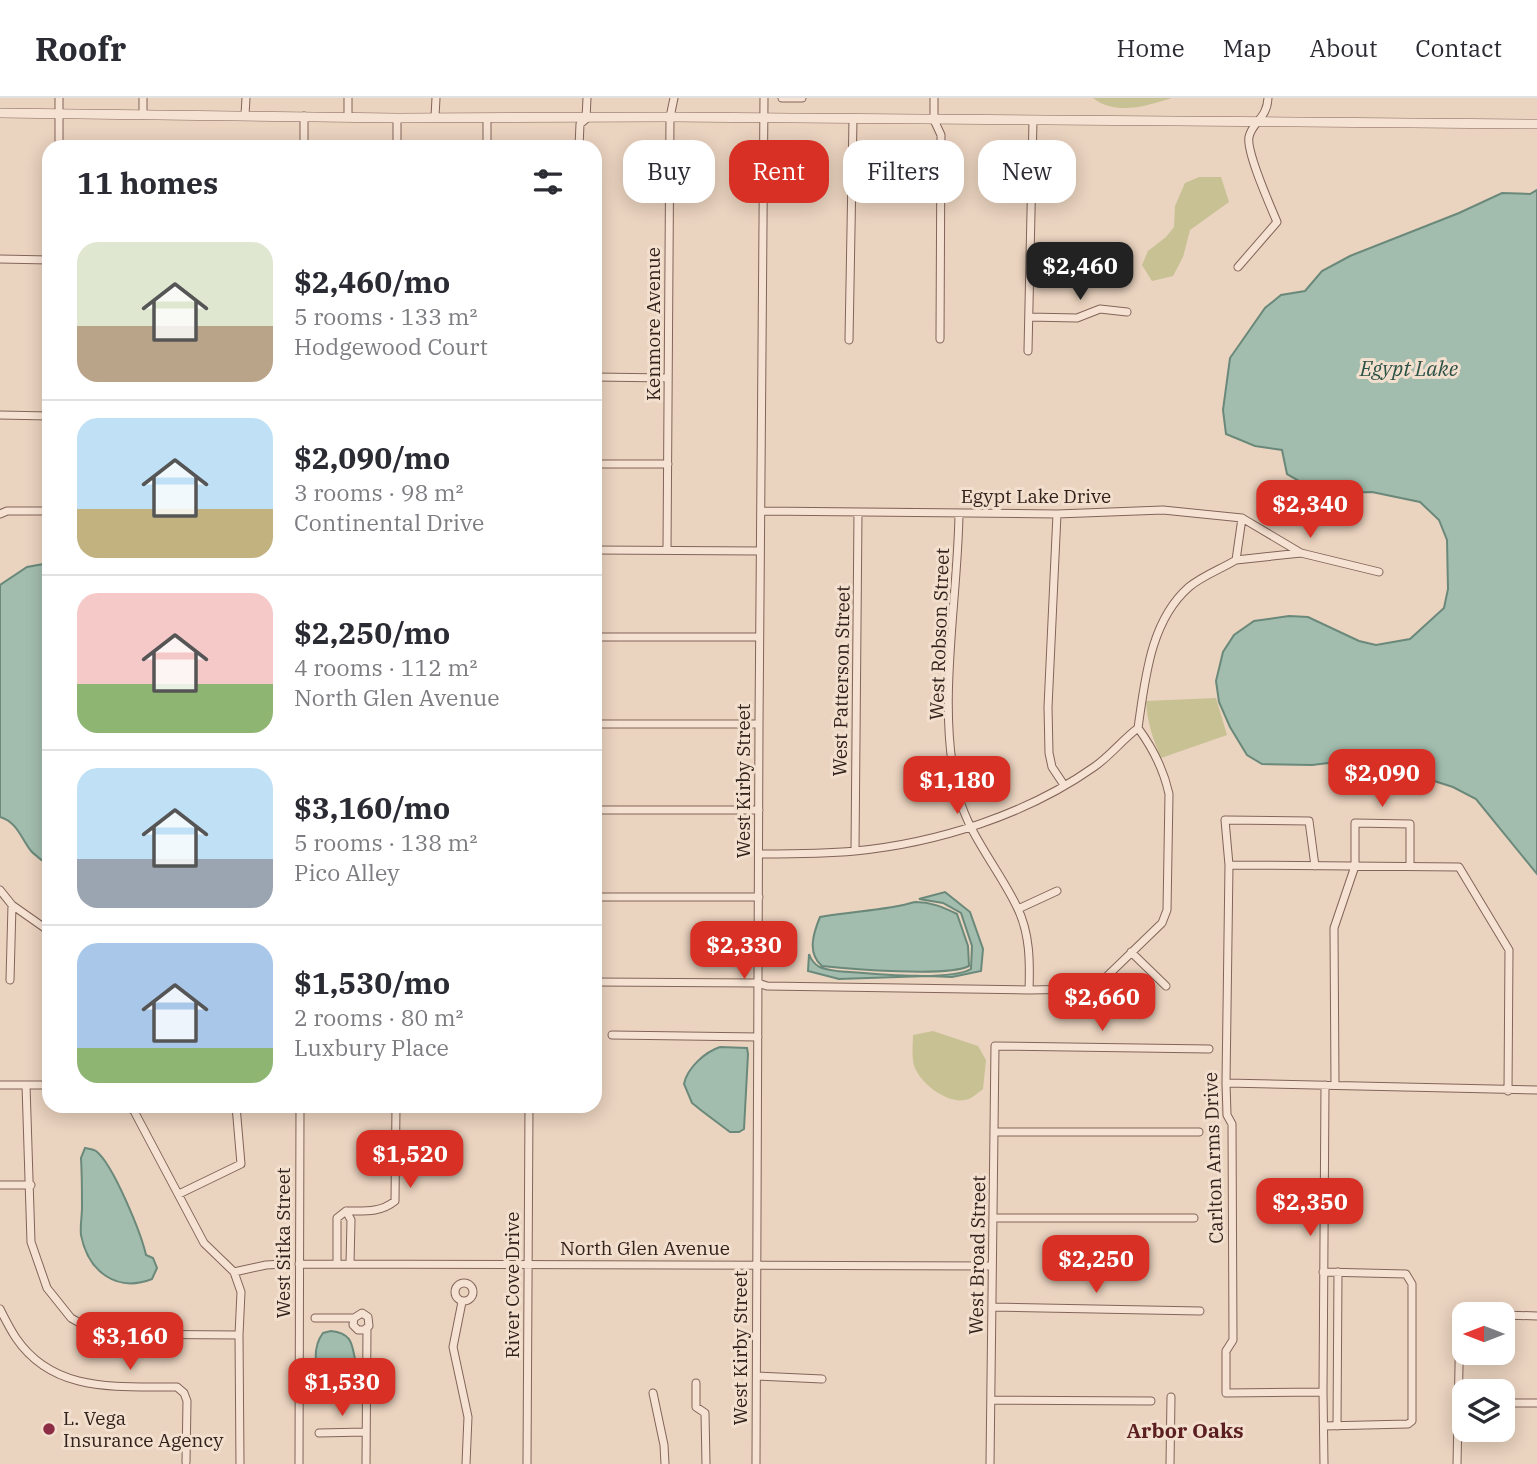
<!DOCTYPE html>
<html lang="en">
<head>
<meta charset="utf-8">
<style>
  body { margin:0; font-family:"IBM Plex Serif",serif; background:#f7f7f7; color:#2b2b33; height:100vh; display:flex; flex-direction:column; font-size:26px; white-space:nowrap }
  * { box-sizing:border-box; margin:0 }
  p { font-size:23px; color:#7c7c81 }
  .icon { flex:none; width:38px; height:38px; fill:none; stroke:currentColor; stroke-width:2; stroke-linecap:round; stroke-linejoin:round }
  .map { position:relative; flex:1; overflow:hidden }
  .side { position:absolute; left:42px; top:42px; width:560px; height:973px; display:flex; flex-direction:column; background:#fff; border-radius:21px; box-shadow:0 4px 18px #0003 }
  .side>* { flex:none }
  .hud { position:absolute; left:623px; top:42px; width:665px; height:63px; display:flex; gap:14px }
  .needle { width:46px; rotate:270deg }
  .controls { position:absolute; left:1452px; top:1204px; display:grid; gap:14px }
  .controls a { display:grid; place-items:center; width:63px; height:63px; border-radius:14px; background:#fff; box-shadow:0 4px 18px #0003; font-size:35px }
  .price { position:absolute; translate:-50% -60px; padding:0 16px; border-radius:14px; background:#d93025; color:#fff; font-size:23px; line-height:46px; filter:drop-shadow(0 2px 4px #0008) }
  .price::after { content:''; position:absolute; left:50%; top:42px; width:21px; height:16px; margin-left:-10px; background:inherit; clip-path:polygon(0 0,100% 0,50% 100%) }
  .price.current { background:#222; color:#fff }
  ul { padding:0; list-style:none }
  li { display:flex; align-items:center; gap:21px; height:175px; padding:0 35px }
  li+li { border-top:2px solid #e1e1e2 }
  li span { display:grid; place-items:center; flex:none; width:196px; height:140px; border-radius:21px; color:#555 }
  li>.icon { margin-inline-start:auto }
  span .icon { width:84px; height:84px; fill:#fffc; stroke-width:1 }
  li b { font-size:30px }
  h2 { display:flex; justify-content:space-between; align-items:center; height:84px; padding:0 35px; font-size:30px }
  .tag { padding:0 24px; border-radius:21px; background:#fff; box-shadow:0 4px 18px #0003; font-size:24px; line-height:63px }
  .tag.current { background:#d93025; color:#fff }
  header { display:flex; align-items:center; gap:42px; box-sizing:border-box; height:98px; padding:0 35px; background:#fff; border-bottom:2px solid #e1e1e2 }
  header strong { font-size:33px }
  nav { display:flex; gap:38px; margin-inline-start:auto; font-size:24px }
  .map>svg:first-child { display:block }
</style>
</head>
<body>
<header>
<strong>Roofr</strong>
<nav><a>Home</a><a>Map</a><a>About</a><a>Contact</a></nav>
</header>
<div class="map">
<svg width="1537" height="1366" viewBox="0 0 1537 1366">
  <rect width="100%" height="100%" fill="#ead3bf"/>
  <!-- green -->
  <path fill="#c7c194" d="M1093,0h79c-26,8 -56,18 -79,0z
    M1199,79h22l8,25 -39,28 -7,27 -10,19 -21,5 -10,-16 6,-14 18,-14 8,-10 1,-21 10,-23z
    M1216,600l11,37 -66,23c-8,-19 -14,-36 -15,-57z
    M933,933l45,15 8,14 -3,29c-4,3 -10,8 -14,10 -19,7 -47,-14 -54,-31 -4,-9 -2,-23 -2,-33z"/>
  <!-- water -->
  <path fill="#a2bdae" stroke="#6a897a" stroke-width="2" d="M1537,92v684l-61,-75 -23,-12 -44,-14 -32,-3 -32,-9 -33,4 -50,-1 -15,-9 -17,-28 -11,-25 -3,-21 7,-29 11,-17 20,-14 35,-5 19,1 51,24 17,4 34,-6 34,-31 4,-19 -1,-49 -8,-20 -19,-18 -48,-10 -42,1 -29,-11 -14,-8 -5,-24 -27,-4 -29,-12 -3,-24 7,-52 35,-50 16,-13 24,-4 17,-20 28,-15 109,-43 43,-20 28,1z
    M49,465v303c-6,-5 -13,-10 -18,-15 -10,-13 -14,-29 -31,-34v-232l27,-18z
    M945,794l25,20 13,37 -2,22 -29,6 -24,-1 -89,3 -31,-8 1,-17c5,14 14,15 28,17 28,2 112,11 134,-2l1,-23 -11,-33 -18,-10 -24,-4z
    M915,804c16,0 28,5 42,12l11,32 1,20c-20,11 -120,3 -147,0 -15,-13 -9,-32 -2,-49 32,-6 64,-6 95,-15z
    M720,949l27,1 1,6 -4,75 -5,3h-9l-28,-21 -10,-8 -8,-19c3,-16 21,-32 36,-37z
    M85,1050c4,1 8,1 11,3 17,13 45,82 50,104l7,3 4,10 -5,11c-36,14 -64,-8 -71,-44 -1,-9 1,-19 1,-28 0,-16 0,-32 -1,-49z
    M331,1233c25,3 20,17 26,36l-11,13 -21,1c-12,-11 -12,-35 -2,-48z"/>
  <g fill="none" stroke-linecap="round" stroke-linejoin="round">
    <!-- minor casing -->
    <g stroke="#826559" stroke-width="9">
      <path id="minor" d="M143,0v17
        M782,0h20
        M934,0v22l7,15 -1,204
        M245,17l1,-17
        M348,18v-18
        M435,19l1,-19
        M397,20v29
        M59,49v-49
        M304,49v-31
        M487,49v-29
        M579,49l1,-23 6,-5 1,-21
        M0,161l49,1
        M1238,169l39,-45c-7,-17 -31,-70 -28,-85 3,-15 18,-18 19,-39
        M1029,219l48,1 23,-9 27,3
        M849,242l4,-221
        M1028,253l5,-231
        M595,279l73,1
        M0,317l49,1
        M595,366h73
        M761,413l296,3 106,-4 79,8 59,35
        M959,415c-1,89 -23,194 -1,281 11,42 41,75 59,113 13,26 13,55 12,83
        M0,416l7,-3h42
        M1057,416l-9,193 1,46 3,14 12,18
        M595,452l165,1
        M667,452l3,-433 4,-19
        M1236,462l65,-7 78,19
        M595,539h164
        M595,626h164
        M595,712h164
        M855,753l3,-339
        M759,756c31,0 64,0 96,-3 82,-8 171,-36 239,-84 16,-11 28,-27 44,-39
        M1229,767l230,2 50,83 -1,141
        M1315,768l-6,-45 -84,-1 4,45 -3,218 1,32 5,9 1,216 -7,11v42l97,-1 1,72
        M0,792l12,15 37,26
        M595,799h164
        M1018,811l39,-18
        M1131,854l35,34
        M10,882l2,-75
        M595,884l163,1 9,3 262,4 56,-1 17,-8 60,-58 5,-13 2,-116c-5,-23 -17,-47 -31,-66 7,-48 12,-107 51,-141 13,-11 32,-18 47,-27l6,-42
        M612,937l146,2
        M1226,985l311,7
        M0,987h49
        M26,987l5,157 16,46 24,30 28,16 140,1 1,129
        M1335,987l-1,-157 21,-62v-43l55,1v42
        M128,1008l6,5 70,132 30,29 7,20 -2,43
        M994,1034h205
        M0,1087h31
        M179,1096l62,-30 -5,-58
        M346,1113c18,0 34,2 49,-10l1,-95
        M993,1120h201
        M337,1165v-45l9,-7 5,9 -1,44
        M299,1166l693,2
        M234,1174l32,-7 18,-1
        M1323,1174l83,2 6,10v137l-4,3 -84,2
        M455 1194a9 9 0 1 1 18 0a9 9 0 1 1-18 0Z
        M462,1204l-9,45 15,70 -2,47
        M992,1209l208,4
        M0,1211c5,10 10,20 16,29 38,56 102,48 161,49l7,6 3,8 -1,61
        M1503,1217l34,1
        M315,1220h39l8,-5 6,4 1,9 -5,4h-6l-5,-5 1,-7
        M757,1278l65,3
        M696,1285v24l9,6 1,51
        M1323,1294l2,-307
        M653,1295l11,52 1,19
        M991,1302l160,1
        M1503,1305h34
        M1337,1328l1,-154
        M319,1335l46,-1
        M299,1366l1,-358
        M366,1366l1,-135
        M527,1366l2,-358
        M756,1366l3,-740 5,-626
        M990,1366l5,-418 214,3
        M1170,1366l1,-67
        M1457,1366l3,-145 5,-1"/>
    </g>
    <!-- tertiary casing -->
    <g stroke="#826559" stroke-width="10">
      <path id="tertiary" d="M0,15l397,5 273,-1 867,7"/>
    </g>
    <!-- minor -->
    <use href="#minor" stroke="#f6e2d2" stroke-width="7"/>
    <!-- tertiary -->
    <use href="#tertiary" stroke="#f6e2d2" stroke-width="9"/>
  </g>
  <!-- markers -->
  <circle fill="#8d2d45" stroke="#f2dfce" stroke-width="2.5" cx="49" cy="1331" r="7"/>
  <g text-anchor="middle" stroke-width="6" stroke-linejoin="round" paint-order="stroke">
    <!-- street labels -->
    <g font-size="19" fill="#32221c" stroke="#f2dfce">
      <text transform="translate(653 226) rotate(-90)" y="7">Kenmore Avenue</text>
      <text x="1036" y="405">Egypt Lake Drive</text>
      <text transform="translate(939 536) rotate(-88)" y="7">West Robson Street</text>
      <text transform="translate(841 583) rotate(-89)" y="7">West Patterson Street</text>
      <text transform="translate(743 683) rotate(-90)" y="7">West Kirby Street</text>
      <text transform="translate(1213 1060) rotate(-92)" y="7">Carlton Arms Drive</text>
      <text transform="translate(283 1145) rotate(-90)" y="7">West Sitka Street</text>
      <text x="645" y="1157">North Glen Avenue</text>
      <text transform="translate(977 1157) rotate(-89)" y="7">West Broad Street</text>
      <text transform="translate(512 1187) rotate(-90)" y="7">River Cove Drive</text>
      <text transform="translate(740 1250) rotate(-90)" y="7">West Kirby Street</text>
    </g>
    <!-- poi labels -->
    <g font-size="19" fill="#32221c" stroke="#f2dfce" text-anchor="start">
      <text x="63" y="1327">L. Vega<tspan x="63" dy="22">Insurance Agency</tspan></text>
    </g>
    <!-- water labels -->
    <g font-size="21" font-style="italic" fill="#2c5146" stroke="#f2dfce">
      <text x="1409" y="278">Egypt Lake</text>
    </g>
    <!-- neighbourhood labels -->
    <g font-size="21" font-weight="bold" fill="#5c1f21" stroke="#f2dfce">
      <text x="1185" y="1340">Arbor Oaks</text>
    </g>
  </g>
</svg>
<div class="controls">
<a><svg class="needle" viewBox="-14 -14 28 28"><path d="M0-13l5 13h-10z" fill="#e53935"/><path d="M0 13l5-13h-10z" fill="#7c7c81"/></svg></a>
<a><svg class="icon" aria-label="layers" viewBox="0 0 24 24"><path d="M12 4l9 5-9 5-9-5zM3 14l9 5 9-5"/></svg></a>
</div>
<b class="price current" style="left:1080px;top:204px">$2,460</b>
<b class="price" style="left:1310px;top:442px">$2,340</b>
<b class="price" style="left:1382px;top:711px">$2,090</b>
<b class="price" style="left:957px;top:718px">$1,180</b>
<b class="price" style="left:744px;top:883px">$2,330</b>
<b class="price" style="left:1102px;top:935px">$2,660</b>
<b class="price" style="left:410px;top:1092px">$1,520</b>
<b class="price" style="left:1310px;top:1140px">$2,350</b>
<b class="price" style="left:1096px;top:1197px">$2,250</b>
<b class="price" style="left:130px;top:1274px">$3,160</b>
<b class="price" style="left:342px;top:1320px">$1,530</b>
<div class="hud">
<a class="tag">Buy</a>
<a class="tag current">Rent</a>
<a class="tag">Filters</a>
<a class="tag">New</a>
</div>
<section class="side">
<h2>11 homes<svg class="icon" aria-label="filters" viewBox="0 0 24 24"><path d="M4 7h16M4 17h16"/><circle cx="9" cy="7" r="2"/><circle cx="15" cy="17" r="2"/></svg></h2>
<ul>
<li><span style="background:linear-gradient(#dfe7d0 60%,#b9a48a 0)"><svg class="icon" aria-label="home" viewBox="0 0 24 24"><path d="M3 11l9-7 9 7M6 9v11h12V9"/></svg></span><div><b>$2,460/mo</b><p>5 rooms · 133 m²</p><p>Hodgewood Court</p></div></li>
<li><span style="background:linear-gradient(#bfe0f5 65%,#c2b280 0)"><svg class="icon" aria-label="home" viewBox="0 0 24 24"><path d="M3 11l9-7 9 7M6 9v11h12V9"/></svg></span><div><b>$2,090/mo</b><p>3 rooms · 98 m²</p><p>Continental Drive</p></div></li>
<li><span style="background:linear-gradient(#f6c9c9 65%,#8fb573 0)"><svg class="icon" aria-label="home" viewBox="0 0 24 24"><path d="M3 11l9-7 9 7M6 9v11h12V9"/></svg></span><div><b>$2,250/mo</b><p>4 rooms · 112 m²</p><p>North Glen Avenue</p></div></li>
<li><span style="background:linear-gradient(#bfe0f5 65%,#9aa5b1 0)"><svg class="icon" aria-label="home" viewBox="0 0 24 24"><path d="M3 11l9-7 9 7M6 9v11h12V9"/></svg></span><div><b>$3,160/mo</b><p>5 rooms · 138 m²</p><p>Pico Alley</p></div></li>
<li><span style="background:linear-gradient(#a9c7e8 75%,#8fb573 0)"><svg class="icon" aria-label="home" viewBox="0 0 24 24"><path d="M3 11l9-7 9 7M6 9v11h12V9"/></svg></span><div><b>$1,530/mo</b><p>2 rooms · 80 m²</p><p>Luxbury Place</p></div></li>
</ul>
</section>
</div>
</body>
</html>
